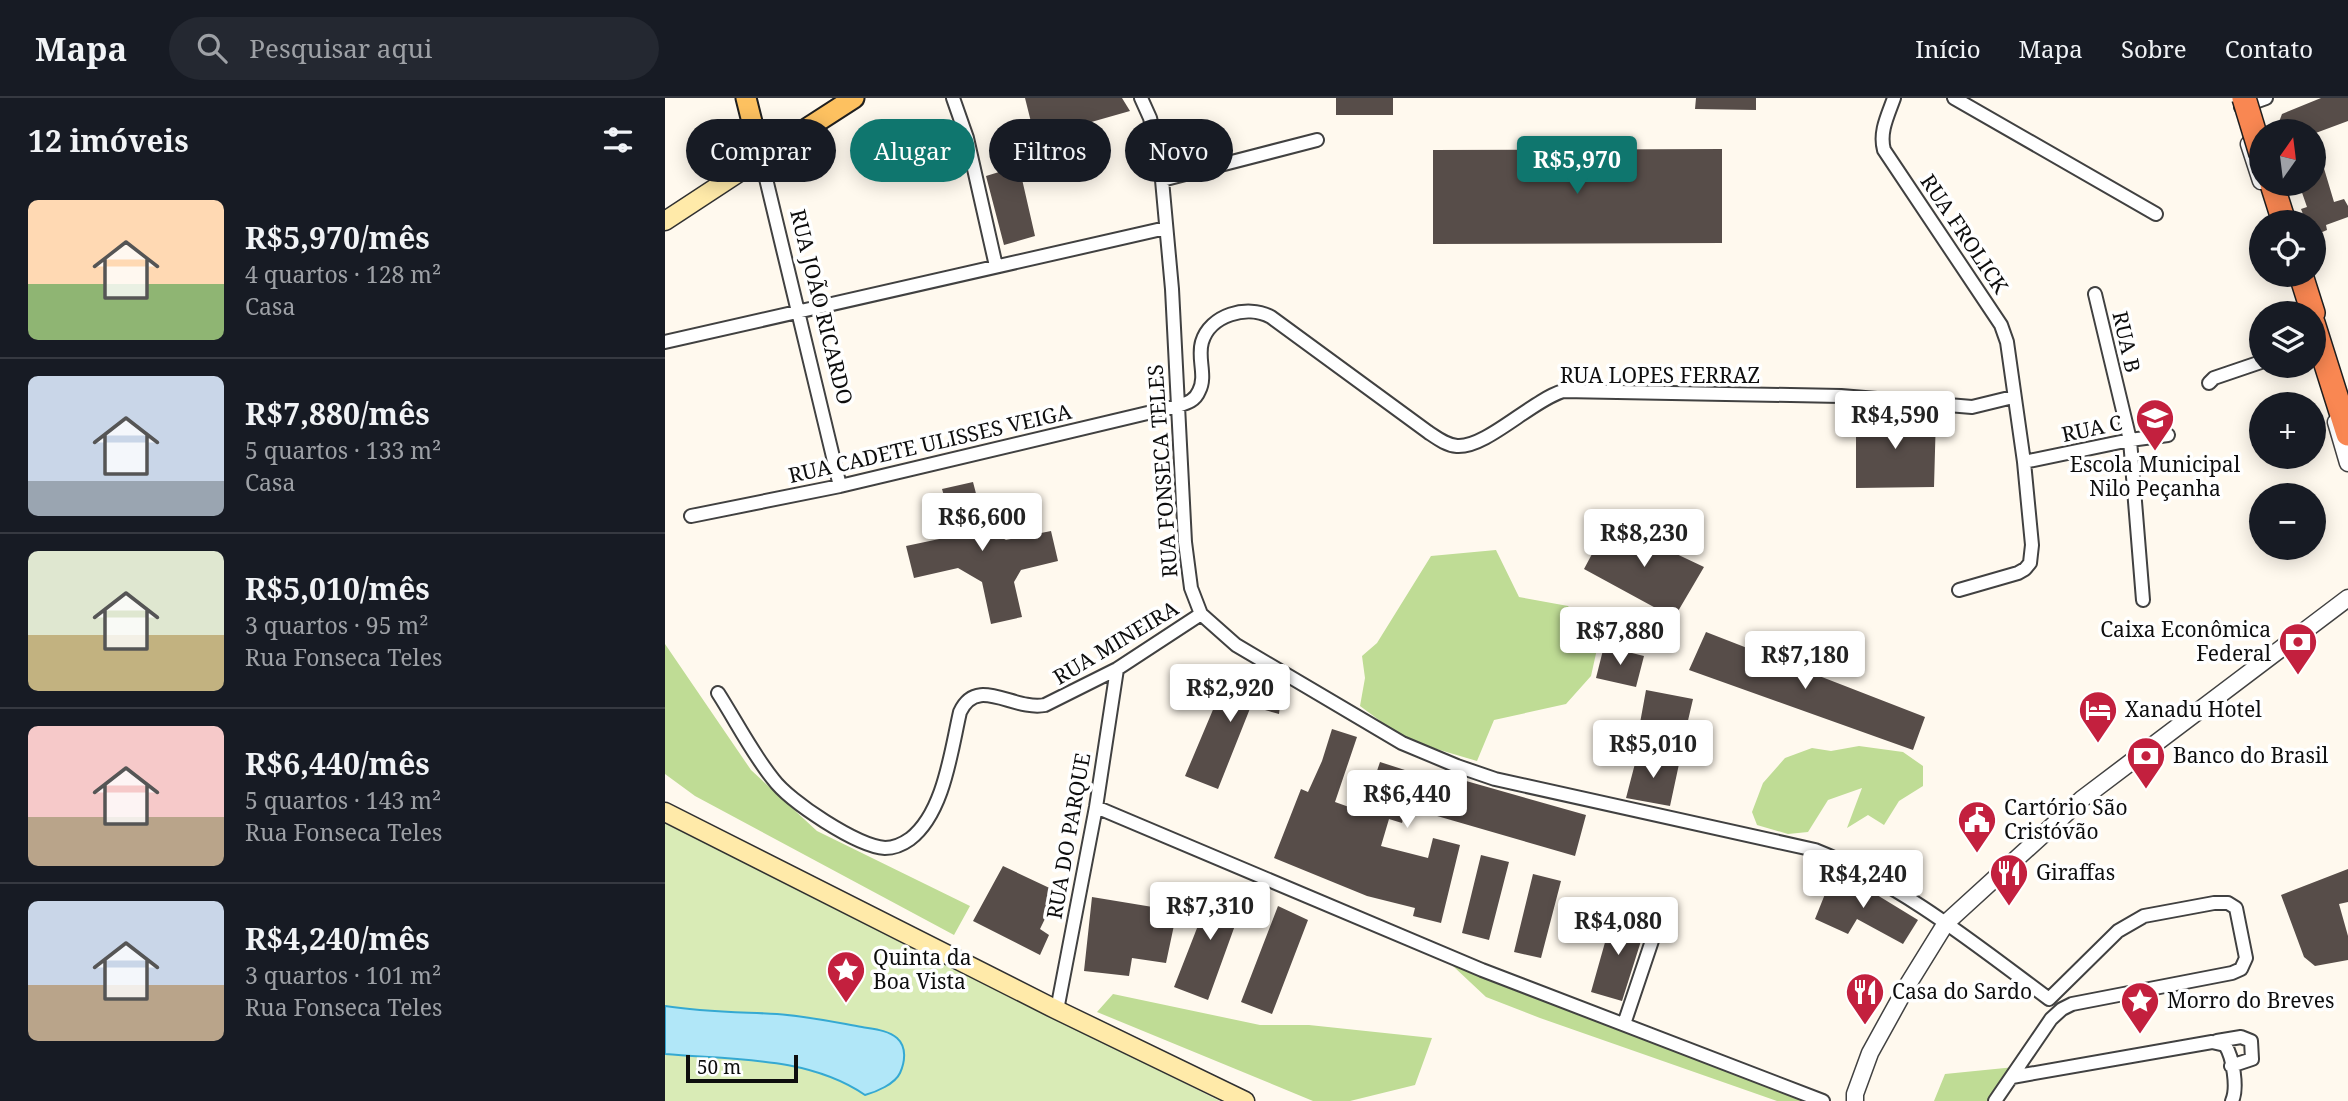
<!DOCTYPE html>
<html lang="pt">
<head>
<meta charset="utf-8">
<style>
  body { margin:0; font-family:"Noto Serif",serif; background:#242831; color:#f1f3f6; height:100vh; display:flex; flex-direction:column; font-size:26px; white-space:nowrap }
  * { box-sizing:border-box; margin:0 }
  p { font-size:23px; color:#9ea1a6 }
  .icon { flex:none; width:38px; height:38px; fill:none; stroke:currentColor; stroke-width:2; stroke-linecap:round; stroke-linejoin:round }
  .map { position:relative; flex:1; overflow:hidden }
  .sheet { display:flex; flex-direction:column; background:#171b24; width:665px }
  .sheet>* { flex:none }
  .hud { position:absolute; left:21px; top:21px; width:665px; height:63px; display:flex; gap:14px }
  .needle { width:46px; rotate:14deg }
  .buttons { position:absolute; left:1584px; top:21px; display:grid; gap:14px }
  .buttons a { display:grid; place-items:center; width:77px; height:77px; border-radius:50%; background:#171b24; box-shadow:0 4px 18px #0003; font-size:35px }
  .scale { position:absolute; left:21px; bottom:18px; width:112px; box-sizing:border-box; padding-left:7px; border:4px solid #0e0e0e; border-top:0; font-size:19px; line-height:24px; white-space:nowrap; color:#0e0e0e; -webkit-text-stroke:5px #fff; paint-order:stroke }
  .price { position:absolute; translate:-50% -60px; padding:0 16px; border-radius:7px; background:#fff; color:#222; font-size:23px; line-height:46px; filter:drop-shadow(0 2px 4px #0008) }
  .price::after { content:''; position:absolute; left:50%; top:42px; width:21px; height:16px; margin-left:-10px; background:inherit; clip-path:polygon(0 0,100% 0,50% 100%) }
  .price.on { background:#0f766e; color:#fff }
  ul { padding:0; list-style:none }
  li { display:flex; align-items:center; gap:21px; height:175px; padding:0 28px }
  li+li { border-top:2px solid #363941 }
  li span { display:grid; place-items:center; flex:none; width:196px; height:140px; border-radius:10px; color:#555 }
  li>.icon { margin-inline-start:auto }
  span .icon { width:84px; height:84px; fill:#fffc; stroke-width:1 }
  li b { font-size:30px }
  h2 { display:flex; justify-content:space-between; align-items:center; height:84px; padding:0 28px; font-size:30px }
  .tag { padding:0 24px; border-radius:32px; background:#171b24; box-shadow:0 4px 18px #0003; font-size:24px; line-height:63px }
  .tag.on { background:#0f766e; color:#fff }
  header { display:flex; align-items:center; gap:42px; box-sizing:border-box; height:98px; padding:0 35px; background:#171b24; border-bottom:2px solid #363941 }
  header strong { font-size:33px }
  nav { display:flex; gap:38px; margin-inline-start:auto; font-size:24px }
  .search { width:490px; height:63px; background:#242831; display:flex; align-items:center; gap:18px; box-sizing:border-box; padding:0 24px; border-radius:38px; color:#9ea1a6; font-size:26px }
  main { display:flex; flex:1; min-height:0 }
  .map>svg:first-child { display:block }
</style>
</head>
<body>
<header>
<strong>Mapa</strong>
<div class="search"><svg class="icon" aria-label="search" viewBox="0 0 24 24"><circle cx="10" cy="10" r="6"/><path d="M15 15l6 6"/></svg>Pesquisar aqui</div>
<nav><a>Início</a><a>Mapa</a><a>Sobre</a><a>Contato</a></nav>
</header>
<main>
<section class="sheet">
<h2>12 imóveis<svg class="icon" aria-label="filters" viewBox="0 0 24 24"><path d="M4 7h16M4 17h16"/><circle cx="9" cy="7" r="2"/><circle cx="15" cy="17" r="2"/></svg></h2>
<ul>
<li><span style="background:linear-gradient(#ffd9b3 60%,#8fb573 0)"><svg class="icon" aria-label="home" viewBox="0 0 24 24"><path d="M3 11l9-7 9 7M6 9v11h12V9"/></svg></span><div><b>R$5,970/mês</b><p>4 quartos · 128 m²</p><p>Casa</p></div></li>
<li><span style="background:linear-gradient(#c9d6e8 75%,#9aa5b1 0)"><svg class="icon" aria-label="home" viewBox="0 0 24 24"><path d="M3 11l9-7 9 7M6 9v11h12V9"/></svg></span><div><b>R$7,880/mês</b><p>5 quartos · 133 m²</p><p>Casa</p></div></li>
<li><span style="background:linear-gradient(#dfe7d0 60%,#c2b280 0)"><svg class="icon" aria-label="home" viewBox="0 0 24 24"><path d="M3 11l9-7 9 7M6 9v11h12V9"/></svg></span><div><b>R$5,010/mês</b><p>3 quartos · 95 m²</p><p>Rua Fonseca Teles</p></div></li>
<li><span style="background:linear-gradient(#f6c9c9 65%,#b9a48a 0)"><svg class="icon" aria-label="home" viewBox="0 0 24 24"><path d="M3 11l9-7 9 7M6 9v11h12V9"/></svg></span><div><b>R$6,440/mês</b><p>5 quartos · 143 m²</p><p>Rua Fonseca Teles</p></div></li>
<li><span style="background:linear-gradient(#c9d6e8 60%,#b9a48a 0)"><svg class="icon" aria-label="home" viewBox="0 0 24 24"><path d="M3 11l9-7 9 7M6 9v11h12V9"/></svg></span><div><b>R$4,240/mês</b><p>3 quartos · 101 m²</p><p>Rua Fonseca Teles</p></div></li>
</ul>
</section>
<div class="map">
<svg width="1683" height="1003" viewBox="0 0 1683 1003">
  <rect width="100%" height="100%" fill="#fff9ee"/>
  <!-- green -->
  <path fill="#d9ebb6" d="M0,724l555,279h-555z"/>
  <!-- forest -->
  <path fill="#bfdc95" d="M831,452l23,47 49,9 19,25 10,18 -6,27 -25,28 -72,16 -17,41 -71,-21 -46,-34 5,-28 -3,-22 15,-13 54,-87z
    M0,546l86,126 66,61 153,75 -16,29 -259,-139 -30,-22z
    M1194,648l44,6 20,14v20l-24,15 -15,24 -16,-10 -21,13 15,-40 -34,12 -20,32 -20,2 -31,-9 -5,-13 11,-29 22,-25 27,-10 19,3z
    M773,854l366,136 -1,13h-26l-237,-83 -54,-21z
    M448,896l147,31h49l123,13 -17,47 -65,16h-37l-216,-89z
    M1350,969l-17,34h-64l11,-27z"/>
  <!-- water -->
  <path fill="#b1e7f8" stroke="#35a9d2" stroke-width="2" d="M0,908c37,6 75,6 112,8 29,2 57,8 85,13 11,2 26,3 35,11 10,9 8,24 3,35 -5,11 -24,19 -35,22 -57,-39 -133,-35 -200,-41z"/>
  <!-- building -->
  <path fill="#574d49" d="M360,0h97l8,13 -95,27z
    M671,0h57v17h-57z
    M1031,0h60v12l-61,-1z
    M1656,0h27v23l-35,13v-3h-31l-3,-9 3,-8z
    M1652,47l17,57 10,-3 4,7v11l-22,8 1,5 -14,6v-14h-7l-5,-13 6,-2 -8,-23h14v-38z
    M1057,51v94l-289,1v-94z
    M354,68l16,70 -31,9 -18,-69z
    M1191,317h80l-2,72 -78,1z
    M308,384l12,46 21,12 45,-9 7,30 -37,9 -7,12 8,35 -31,7 -9,-42 -24,-14 -44,10 -8,-32 38,-8 8,-14 -10,-35z
    M944,424l95,45 -30,51 -90,-49z
    M1041,534l219,85 -12,33 -224,-80z
    M939,548l40,10 -8,31 -40,-9z
    M566,569l51,22 -3,25 -28,-8 -33,83 -33,-13z
    M981,592l47,9 -10,43 -45,-8z
    M667,631l25,8 -22,65 28,10 17,-50 56,18 2,-7 148,42 -11,41 -169,-49 -4,16 -13,-4 -8,27 47,12 5,-20 27,7 -19,78 -28,-7 2,-8 -48,-12 -93,-38 27,-69 7,3 14,-31z
    M973,654l41,12 -9,42 -44,-8z
    M816,757l28,7 -20,78 -27,-7z
    M338,768l55,26 -18,37 9,6 -9,20 -67,-34z
    M1683,771v33l-9,2 9,32v24l-33,6 -11,-9 -23,-62z
    M868,776l28,7 -20,77 -27,-6z
    M1168,776l31,13 54,33 -15,24 -46,-25 -9,15 -33,-15z
    M550,784l31,13 -38,105 -34,-13z
    M427,799l85,14 -11,52 -34,-5 -3,18 -45,-5z
    M613,808l30,14 -36,94 -31,-12z
    M948,816l34,8 -25,79 -31,-9z"/>
  <g fill="none" stroke-linecap="round" stroke-linejoin="round">
    <!-- minor casing -->
    <g stroke="#414141" stroke-width="16">
      <path id="minor" d="M288,0l14,40 29,128
        M476,0l9,20 7,29 5,33 10,109 13,253 6,46 10,26 35,31 166,98 55,23 38,13 320,71c86,34 160,94 234,149l69,-68 26,-15 70,-13h14l8,5 10,50 -5,11 -9,4 -160,31 -10,5 -11,10 -56,82
        M1229,0c-6,17 -15,34 -10,52l117,175 6,17 17,120 8,83 -2,18 -5,6 -7,4 -59,17
        M1289,0l202,116
        M1576,9l25,-9
        M96,60l79,328
        M497,82l155,-40
        M1430,196l35,146 13,160
        M0,244l501,-114
        M1544,285l5,-5 47,-16
        M1359,364l106,-22 38,-5
        M26,418l149,-30 337,-80c10,-3 18,-5 22,-15 8,-15 -2,-33 3,-49 8,-27 45,-38 69,-25l157,115c9,6 18,13 29,14 29,2 74,-45 106,-55l278,5 131,11 41,-10
        M53,595c18,28 34,60 55,86 17,23 84,67 112,69 9,0 18,-4 25,-9 34,-26 41,-88 50,-127 17,-37 53,-1 85,-7l72,-36 84,-55
        M431,709l386,163 341,131
        M392,912l39,-203 21,-138
        M959,926l39,-116
        M1552,943l24,-4 10,4 1,18 -21,7
        M1347,979l200,-35 13,3c8,12 13,43 7,56"/>
    </g>
    <!-- tertiary casing -->
    <g stroke="#414141" stroke-width="19">
      <path id="tertiary" d="M1584,46l12,37
        M1671,324l12,41
        M1190,1003v-7l15,-41 37,-67 39,-63 136,-124 266,-201"/>
    </g>
    <!-- secondary casing -->
    <g stroke="#303030" stroke-width="21">
      <path id="secondary" d="M0,123l96,-63
        M0,714l392,198 188,91"/>
    </g>
    <!-- primary casing -->
    <g stroke="#1f1f1f" stroke-width="23">
      <path id="primary" d="M81,0l15,60 93,-60"/>
    </g>
    <!-- motorway casing -->
    <g stroke="#1f1f1f" stroke-width="26">
      <path id="motorway" d="M1607,86l12,38
        M1636,177l12,38
        M1648,225l35,111"/>
    </g>
    <!-- minor -->
    <use href="#minor" stroke="#fff" stroke-width="12"/>
    <!-- tertiary -->
    <use href="#tertiary" stroke="#fff" stroke-width="16"/>
    <!-- secondary -->
    <use href="#secondary" stroke="#ffeaa9" stroke-width="18"/>
    <!-- primary -->
    <use href="#primary" stroke="#fdc160" stroke-width="19"/>
    <!-- motorway -->
    <use href="#motorway" stroke="#f98752" stroke-width="23"/>
    <!-- motorway-bridge casing -->
    <g stroke="#1f1f1f" stroke-width="26" stroke-linecap="butt">
      <path id="motorway-bridge" d="M1579,0l17,56"/>
    </g>
    <!-- motorway-bridge -->
    <use href="#motorway-bridge" stroke="#f98752" stroke-width="23"/>
  </g>
  <!-- icons -->
  <defs>
    <g id="school-pin" transform="scale(2.0125)"><path d="M0 17L-7.5 6A9.5 9.5 0 1 1 7.5 6Z" fill="#c3203e" stroke="#fff"/><path d="M0-5L7-2L0 1L-7-2ZM-4 1L0 2.5L4 1V4Q0 6-4 4Z" fill="#fff"/></g>
    <g id="bank-pin" transform="scale(2.0125)"><path d="M0 17L-7.5 6A9.5 9.5 0 1 1 7.5 6Z" fill="#c3203e" stroke="#fff"/><path d="M-6-4H6V4H-6ZM0-2.3a2.3 2.3 0 1 0 0 4.6a2.3 2.3 0 1 0 0-4.6Z" fill="#fff"/></g>
    <g id="hotel-pin" transform="scale(2.0125)"><path d="M0 17L-7.5 6A9.5 9.5 0 1 1 7.5 6Z" fill="#c3203e" stroke="#fff"/><path d="M-6-4.5h1.5V1H6V5H4.5V3h-9V5H-6ZM-4 0a1.8 1.8 0 1 1 3.6 0ZM.5 0V-2.5h3Q6-2.5 6 0Z" fill="#fff"/></g>
    <g id="civic-pin" transform="scale(2.0125)"><path d="M0 17L-7.5 6A9.5 9.5 0 1 1 7.5 6Z" fill="#c3203e" stroke="#fff"/><path d="M-.6-6.5H3V-4.5H.6V-3L4-1V1h2V6H-6V1h2V-1L-.6-3ZM-1.2 2.5V6h2.4V2.5Z" fill="#fff"/></g>
    <g id="restaurant-pin" transform="scale(2.0125)"><path d="M0 17L-7.5 6A9.5 9.5 0 1 1 7.5 6Z" fill="#c3203e" stroke="#fff"/><path d="M-5-6h1v4h1v-4h1v4h1v-4h1v5L-1.5 .5V6h-2V.5L-5-1ZM5-6V6H3V1.5H1.5Q1.5-4 5-6Z" fill="#fff"/></g>
    <g id="sight-pin" transform="scale(2.0125)"><path d="M0 17L-7.5 6A9.5 9.5 0 1 1 7.5 6Z" fill="#c3203e" stroke="#fff"/><path d="M0-6L1.8-2.2L6-1.7L2.9 1.2L3.7 5.4L0 3.3L-3.7 5.4L-2.9 1.2L-6-1.7L-1.8-2.2Z" fill="#fff"/></g>
  </defs>
  <g fill-rule="evenodd">
    <use href="#school-pin" x="1490" y="320"/>
    <use href="#bank-pin" x="1633" y="544"/>
    <use href="#hotel-pin" x="1433" y="612"/>
    <use href="#bank-pin" x="1481" y="658"/>
    <use href="#civic-pin" x="1312" y="722"/>
    <use href="#restaurant-pin" x="1344" y="775"/>
    <use href="#sight-pin" x="181" y="872"/>
    <use href="#restaurant-pin" x="1200" y="894"/>
    <use href="#sight-pin" x="1475" y="903"/>
  </g>
  <g text-anchor="middle" stroke-width="7" stroke-linejoin="round" paint-order="stroke">
    <!-- street labels -->
    <g font-size="21" fill="#0e0e0e" stroke="#fff">
      <text transform="translate(1299 136) rotate(56)" y="7">RUA FROLICK</text>
      <text transform="translate(156 209) rotate(76)" y="7">RUA JOÃO RICARDO</text>
      <text transform="translate(1461 244) rotate(77)" y="7">RUA B</text>
      <text x="995" y="285">RUA LOPES FERRAZ</text>
      <text transform="translate(1427 331) rotate(-12)" y="7">RUA C</text>
      <text transform="translate(265 346) rotate(-13)" y="7">RUA CADETE ULISSES VEIGA</text>
      <text transform="translate(498 373) rotate(-94)" y="7">RUA FONSECA TELES</text>
      <text transform="translate(451 545) rotate(-31)" y="7">RUA MINEIRA</text>
      <text transform="translate(404 738) rotate(-80)" y="7">RUA DO PARQUE</text>
    </g>
    <!-- poi labels -->
    <g font-size="21" fill="#0e0e0e" stroke="#fff" text-anchor="start">
      <text x="1490" y="374" text-anchor="middle">Escola Municipal<tspan x="1490" dy="24">Nilo Peçanha</tspan></text>
      <text x="1606" y="539" text-anchor="end">Caixa Econômica<tspan x="1606" dy="24">Federal</tspan></text>
      <text x="1460" y="619">Xanadu Hotel</text>
      <text x="1508" y="665">Banco do Brasil</text>
      <text x="1339" y="717">Cartório São<tspan x="1339" dy="24">Cristóvão</tspan></text>
      <text x="1371" y="782">Giraffas</text>
      <text x="208" y="867">Quinta da<tspan x="208" dy="24">Boa Vista</tspan></text>
      <text x="1227" y="901">Casa do Sardo</text>
      <text x="1502" y="910">Morro do Breves</text>
    </g>
  </g>
</svg>
<div class="buttons">
<a><svg class="needle" viewBox="-14 -14 28 28"><path d="M0-13l5 13h-10z" fill="#e53935"/><path d="M0 13l5-13h-10z" fill="#9ea1a6"/></svg></a>
<a><svg class="icon" aria-label="locate" viewBox="0 0 24 24"><circle cx="12" cy="12" r="6"/><path d="M12 2v4M12 18v4M2 12h4M18 12h4"/></svg></a>
<a><svg class="icon" aria-label="layers" viewBox="0 0 24 24"><path d="M12 4l9 5-9 5-9-5zM3 14l9 5 9-5"/></svg></a>
<a>+</a>
<a>−</a>
</div>
<div class="scale">50 m</div>
<b class="price on" style="left:912px;top:98px">R$5,970</b>
<b class="price" style="left:1230px;top:353px">R$4,590</b>
<b class="price" style="left:317px;top:455px">R$6,600</b>
<b class="price" style="left:979px;top:471px">R$8,230</b>
<b class="price" style="left:955px;top:569px">R$7,880</b>
<b class="price" style="left:1140px;top:593px">R$7,180</b>
<b class="price" style="left:565px;top:626px">R$2,920</b>
<b class="price" style="left:988px;top:682px">R$5,010</b>
<b class="price" style="left:742px;top:732px">R$6,440</b>
<b class="price" style="left:1198px;top:812px">R$4,240</b>
<b class="price" style="left:545px;top:844px">R$7,310</b>
<b class="price" style="left:953px;top:859px">R$4,080</b>
<div class="hud">
<a class="tag">Comprar</a>
<a class="tag on">Alugar</a>
<a class="tag">Filtros</a>
<a class="tag">Novo</a>
</div>
</div>
</main>
</body>
</html>
